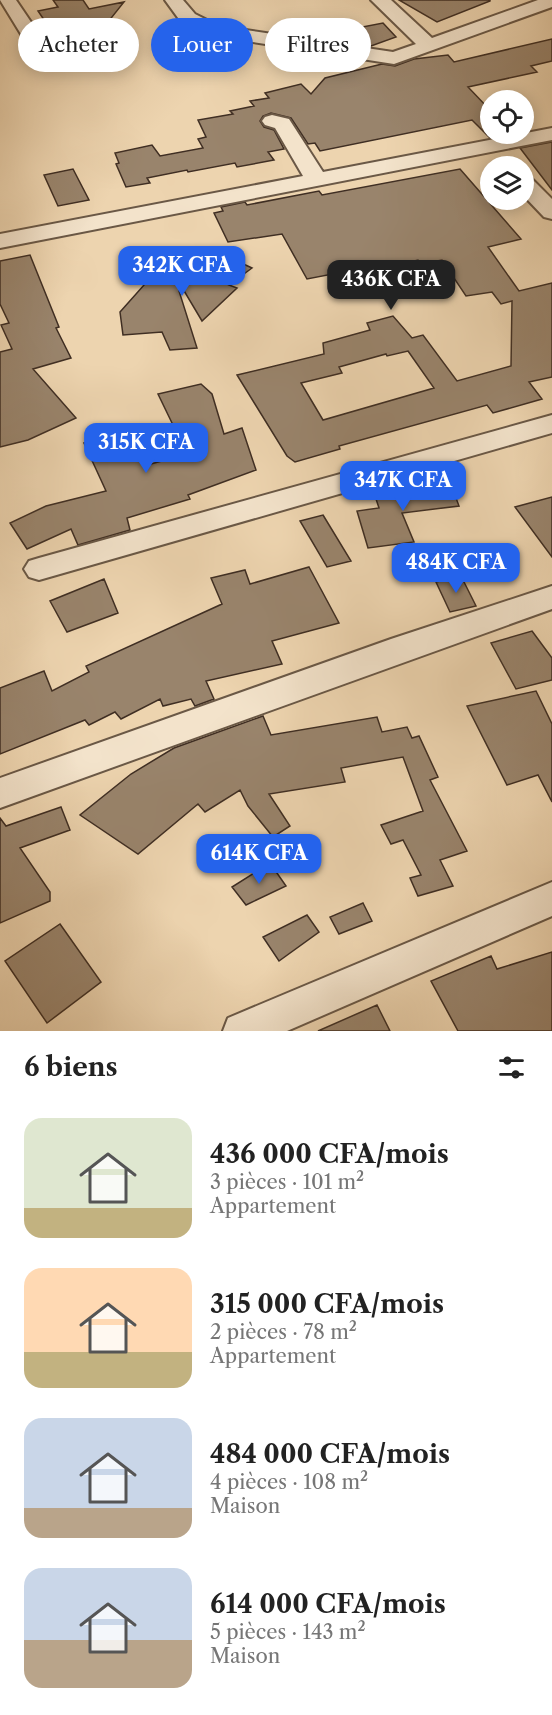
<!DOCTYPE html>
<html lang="fr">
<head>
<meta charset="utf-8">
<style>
  body { margin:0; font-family:"Libre Caslon Text",serif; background:#f6f6f6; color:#222; height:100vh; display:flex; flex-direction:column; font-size:22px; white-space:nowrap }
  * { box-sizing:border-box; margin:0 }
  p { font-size:20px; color:#767676 }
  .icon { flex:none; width:33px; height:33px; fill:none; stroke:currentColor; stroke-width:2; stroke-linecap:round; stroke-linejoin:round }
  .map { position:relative; height:1031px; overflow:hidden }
  .drawer { display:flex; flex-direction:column; background:#fff; flex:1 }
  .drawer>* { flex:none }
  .banner { position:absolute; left:18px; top:18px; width:516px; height:54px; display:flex; gap:12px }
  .controls { position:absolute; left:480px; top:90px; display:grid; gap:12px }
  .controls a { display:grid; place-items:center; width:54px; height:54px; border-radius:50%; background:#fff; box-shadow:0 3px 15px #0003; font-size:30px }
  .price { position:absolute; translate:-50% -51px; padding:0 14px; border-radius:12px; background:#2563eb; color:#fff; font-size:20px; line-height:39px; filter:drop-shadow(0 2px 3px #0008) }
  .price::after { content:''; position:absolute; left:50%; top:36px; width:18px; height:14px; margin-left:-9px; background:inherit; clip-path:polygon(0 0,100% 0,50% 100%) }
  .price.active { background:#222; color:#fff }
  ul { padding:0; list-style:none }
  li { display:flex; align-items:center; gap:18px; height:150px; padding:0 24px }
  li span { display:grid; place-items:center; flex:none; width:168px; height:120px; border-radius:18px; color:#555 }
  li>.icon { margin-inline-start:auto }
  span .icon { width:72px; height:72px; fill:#fffc; stroke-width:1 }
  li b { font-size:26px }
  h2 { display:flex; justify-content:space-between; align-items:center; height:72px; padding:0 24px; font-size:26px }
  .tag { padding:0 21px; border-radius:27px; background:#fff; box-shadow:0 3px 15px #0003; font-size:21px; line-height:54px }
  .tag.active { background:#2563eb; color:#fff }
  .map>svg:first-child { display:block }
</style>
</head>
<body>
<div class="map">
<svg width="552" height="1031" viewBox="0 0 552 1031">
  <rect width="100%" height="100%" fill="#edd4af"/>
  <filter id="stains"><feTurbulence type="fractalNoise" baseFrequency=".00333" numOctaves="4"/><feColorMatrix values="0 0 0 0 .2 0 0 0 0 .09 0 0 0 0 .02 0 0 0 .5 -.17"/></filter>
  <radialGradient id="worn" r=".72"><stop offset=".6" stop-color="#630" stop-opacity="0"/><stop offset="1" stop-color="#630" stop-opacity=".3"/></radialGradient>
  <!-- building -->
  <path fill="#99846c" stroke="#3f2e23" stroke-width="1.5" fill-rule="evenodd" d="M53,0h30l6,9 35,-7 -44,55 -12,-2 -30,-44 20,-4z
    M399,0h91v1l-53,21z
    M383,23l13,14 -25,9 -10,-1 -14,-15z
    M552,39v22l-21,5 6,6 -69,15 22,23v28l-18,-18 -152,31 -5,-8 -7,1 -17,-26 -20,-5 -8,3 -3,5 4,6 10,3 10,19 -16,3 6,8 -37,7 -2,-4 -47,9 -1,-2 -40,8 3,5 -24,4 -10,-23 3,-1 -4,-10 37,-8 8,11 43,-8 -5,-9 8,-2 -8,-17 35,-6 -3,-3 24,-5 -4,-5 19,-3 -4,-5 36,-9 10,10 14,-16 57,-14 13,2 19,-7 34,-4 6,7z
    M552,142v48l-32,-42z
    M73,169l16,31 -31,6 -14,-31z
    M460,169l61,70 -33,8 31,44 33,-8v94l-23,5 13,17 -49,14 -6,-8 -148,41 1,3 -45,13 -8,-6 -50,-81 87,-21 -1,-11 47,-13 -3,-7 26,-7 19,22 11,-3 34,46 54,-15 1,-65 -11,3 -9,-12 -26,4 -24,-36 -21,4 -3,-4 -42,10 -2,-4 -67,13 -25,-45 -54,8 -14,-29 9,-2 -2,-4 24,-5 2,3 72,-14 3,4zM408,351l26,37 -111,32 -22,-37 41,-10 -3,-6 47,-13 1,2z
    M196,247l17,3 39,18 -23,17 8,3 -35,33 -19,-32 -4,2 18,57 -27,2 -8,-18 -39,3 -3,-23 40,-45 17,5z
    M30,255l29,72 -3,1 15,30 -38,11 43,49 -48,22 -28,7v-95l12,-3 -11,-24 8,-2 -9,-19v-43z
    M201,384l11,10 12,40 18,-6 14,42 -68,25 2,4 -63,19 3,12 -52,15 -7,-16 -44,20 -17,-26 36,-17 60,-15 -22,-48 44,-13 19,35 40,-11 -29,-60z
    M449,479l10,27 -57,7 12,29 -46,6 -11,-37 22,-3 -4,-12 31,-4 -2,-7z
    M552,497v60l-37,-50z
    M323,515l28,46 -24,6 -27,-46z
    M309,567l30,56 -67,18 10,23 -76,17 8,18 -19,7 -4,-7 -28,7 -3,-7 -39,20 -6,-7 -26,13 -4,-5 -85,34v-66l44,-17 8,20 37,-19 -3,-6 136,-62 -11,-26 34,-8 5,14z
    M461,576l15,30 -26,6 -14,-30z
    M104,579l14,34 -51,19 -17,-31z
    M532,631l20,27v22l-36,9 -25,-46z
    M536,691l16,33v78l-14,-27 -31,10 -40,-79z
    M263,716l8,19 106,-18 5,15 25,-5 5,11 7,-2 19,41 -8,3 37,71 -27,9 13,26 -35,10 -8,-18 11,-3 -18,-35 -12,4 -10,-19 42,-14 -20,-54 -62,11 4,14 -76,12 21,32 -17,11 -25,-31 -8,-16 -35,22 -7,-8 -60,50 -58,-39 51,-41 43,-26z
    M61,807l9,23 -50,18 30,44v9l-50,22v-105l6,8z
    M270,863l16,23 -40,19 -14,-18z
    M363,903l9,18 -33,13 -9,-17z
    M307,915l12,17 -40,29 -16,-24z
    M60,924l41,58 -54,41 -42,-62z
    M552,952v79h-94l-27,-50 60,-25 6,13z
    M377,1005l13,26h-72z"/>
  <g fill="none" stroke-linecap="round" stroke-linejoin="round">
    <!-- minor casing -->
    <g stroke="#6a5846" stroke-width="4">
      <path id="minor" d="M0,0h16l36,53 -3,4h-14z
        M165,0h18l12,14 24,12 174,26 23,-8 -45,-44h20l41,38 106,-38h14v7l-158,57 -187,-29 -26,-13z
        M272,115l17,4 34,53 229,-44v12l-552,108v-14l303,-58 -28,-48 -10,-3 -3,-4 3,-4z
        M524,177l8,2 20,20v20l-8,-2 -20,-21z
        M552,415v18l-513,147 -10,-3 -5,-8 5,-8 10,-3z
        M552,586v23l-552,199v-30l391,-139z
        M552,882v34l-265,115h-64l5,-13z"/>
    </g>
    <!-- minor -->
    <use href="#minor" fill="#f3e3cb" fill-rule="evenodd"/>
  </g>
  <rect width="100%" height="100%" filter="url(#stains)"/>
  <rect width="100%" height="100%" fill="url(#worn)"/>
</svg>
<div class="controls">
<a><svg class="icon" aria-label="locate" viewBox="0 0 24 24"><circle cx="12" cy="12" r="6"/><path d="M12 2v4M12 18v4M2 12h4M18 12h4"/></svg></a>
<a><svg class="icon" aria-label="layers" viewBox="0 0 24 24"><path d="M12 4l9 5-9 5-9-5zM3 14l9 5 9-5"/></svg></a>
</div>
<b class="price" style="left:182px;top:297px">342K CFA</b>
<b class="price active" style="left:391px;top:311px">436K CFA</b>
<b class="price" style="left:146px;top:474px">315K CFA</b>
<b class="price" style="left:403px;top:512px">347K CFA</b>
<b class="price" style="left:456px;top:594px">484K CFA</b>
<b class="price" style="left:259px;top:885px">614K CFA</b>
<div class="banner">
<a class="tag">Acheter</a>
<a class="tag active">Louer</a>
<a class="tag">Filtres</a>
</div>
</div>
<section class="drawer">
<h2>6 biens<svg class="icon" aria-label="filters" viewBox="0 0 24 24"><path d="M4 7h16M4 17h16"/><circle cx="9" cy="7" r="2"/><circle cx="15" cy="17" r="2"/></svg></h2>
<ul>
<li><span style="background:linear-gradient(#dfe7d0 75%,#c2b280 0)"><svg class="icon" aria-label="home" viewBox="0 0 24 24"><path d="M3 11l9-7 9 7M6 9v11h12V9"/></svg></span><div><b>436 000 CFA/mois</b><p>3 pièces · 101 m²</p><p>Appartement</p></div></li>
<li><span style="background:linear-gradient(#ffd9b3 70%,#c2b280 0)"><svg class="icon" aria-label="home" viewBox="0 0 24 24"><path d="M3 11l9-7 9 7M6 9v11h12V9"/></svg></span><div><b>315 000 CFA/mois</b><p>2 pièces · 78 m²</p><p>Appartement</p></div></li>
<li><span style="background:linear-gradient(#c9d6e8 75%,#b9a48a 0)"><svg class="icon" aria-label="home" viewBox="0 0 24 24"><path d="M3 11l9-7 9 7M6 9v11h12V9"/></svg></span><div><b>484 000 CFA/mois</b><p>4 pièces · 108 m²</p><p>Maison</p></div></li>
<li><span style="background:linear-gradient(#c9d6e8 60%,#b9a48a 0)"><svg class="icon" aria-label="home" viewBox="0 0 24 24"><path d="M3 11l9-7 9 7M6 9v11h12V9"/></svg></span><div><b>614 000 CFA/mois</b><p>5 pièces · 143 m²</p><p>Maison</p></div></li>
</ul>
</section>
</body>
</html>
